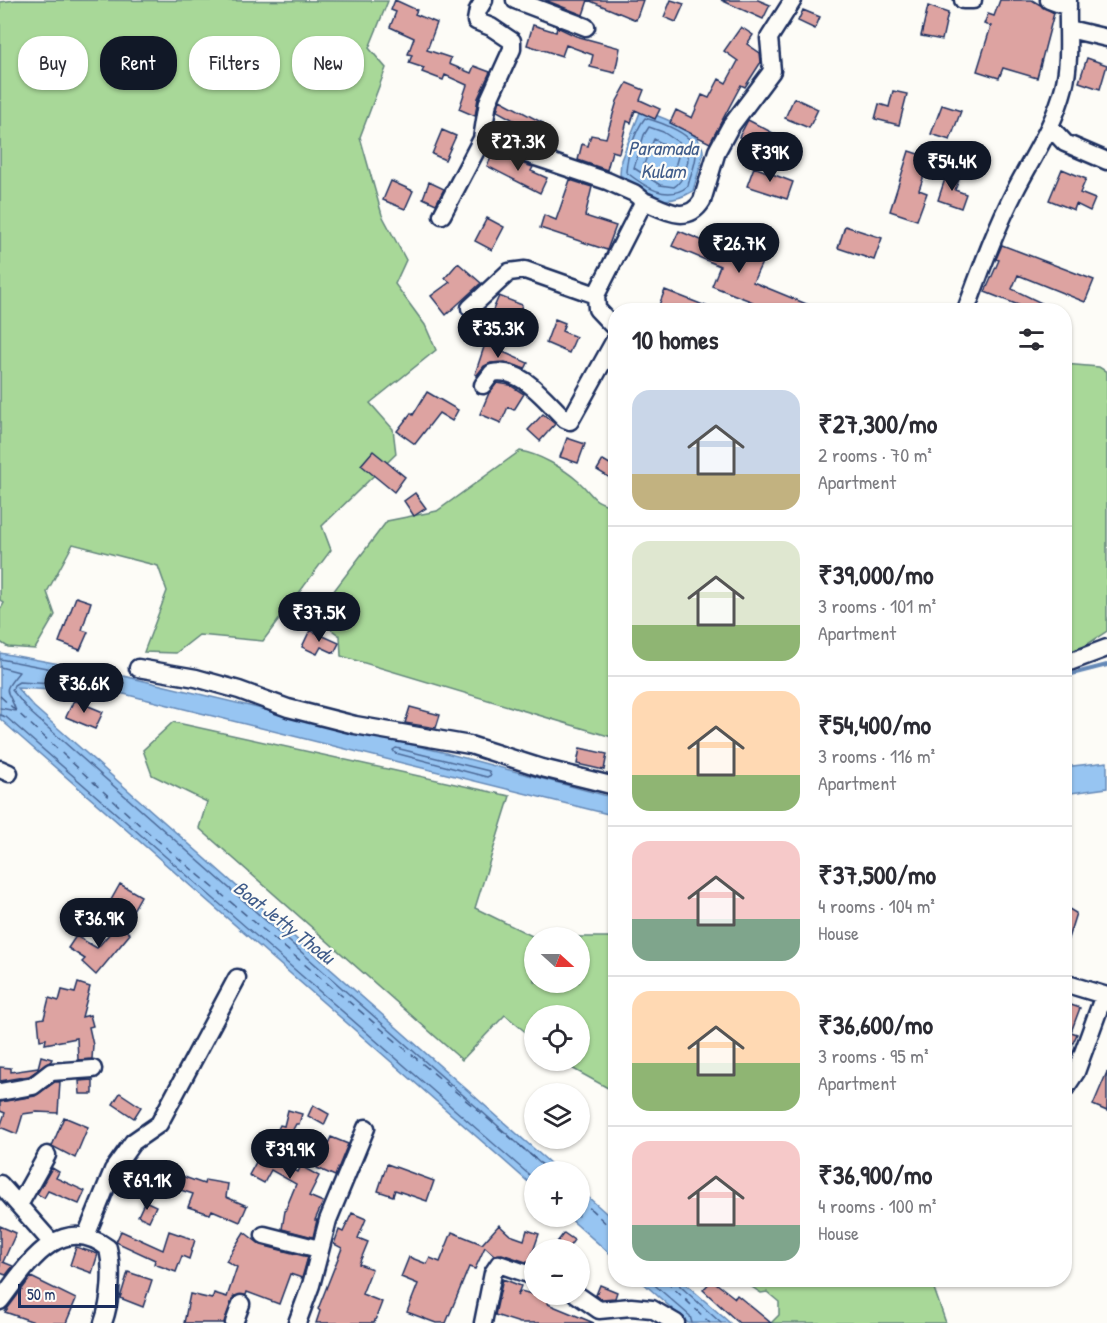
<!DOCTYPE html>
<html lang="en">
<head>
<meta charset="utf-8">
<style>
  body { margin:0; font-family:"Patrick Hand",sans-serif; background:#f2f2f3; color:#2b2b33; height:100vh; display:flex; flex-direction:column; font-size:22px; white-space:nowrap }
  * { box-sizing:border-box; margin:0 }
  p { font-size:20px; color:#7c7c81 }
  .icon { flex:none; width:33px; height:33px; fill:none; stroke:currentColor; stroke-width:2; stroke-linecap:round; stroke-linejoin:round }
  .map { position:relative; flex:1; overflow:hidden }
  .details { position:absolute; left:608px; top:303px; width:464px; height:984px; display:flex; flex-direction:column; background:#fff; border-radius:24px; box-shadow:0 2px 4px #0004 }
  .details>* { flex:none }
  .hud { position:absolute; left:18px; top:36px; width:500px; height:54px; display:flex; gap:12px }
  .needle { width:39px; rotate:111deg }
  .tools { position:absolute; left:524px; top:927px; display:grid; gap:12px }
  .tools a { display:grid; place-items:center; width:66px; height:66px; border-radius:50%; background:#fff; box-shadow:0 2px 4px #0004; font-size:30px }
  .scale { position:absolute; left:18px; bottom:15px; width:100px; box-sizing:border-box; padding-left:6px; border:3px solid #1b2f5e; border-top:0; font-size:16px; line-height:21px; white-space:nowrap; color:#1b2f5e; -webkit-text-stroke:4px #fdfcf7; paint-order:stroke }
  .price { position:absolute; translate:-50% -51px; padding:0 14px; border-radius:21px; background:#111827; color:#fff; font-size:20px; line-height:39px; filter:drop-shadow(0 2px 3px #0008) }
  .price::after { content:''; position:absolute; left:50%; top:36px; width:18px; height:14px; margin-left:-9px; background:inherit; clip-path:polygon(0 0,100% 0,50% 100%) }
  .price.active { background:#222; color:#fff }
  ul { padding:0; list-style:none }
  li { display:flex; align-items:center; gap:18px; height:150px; padding:0 24px }
  li+li { border-top:2px solid #e1e1e2 }
  li span { display:grid; place-items:center; flex:none; width:168px; height:120px; border-radius:18px; color:#555 }
  li>.icon { margin-inline-start:auto }
  span .icon { width:72px; height:72px; fill:#fffc; stroke-width:1 }
  li b { font-size:26px }
  h2 { display:flex; justify-content:space-between; align-items:center; height:72px; padding:0 24px; font-size:26px }
  .pill { padding:0 21px; border-radius:24px; background:#fff; box-shadow:0 2px 4px #0004; font-size:21px; line-height:54px }
  .pill.active { background:#111827; color:#fff }
  .map>svg:first-child { display:block }
</style>
</head>
<body>
<div class="map">
<svg width="1107" height="1323" viewBox="0 0 1107 1323">
  <rect width="100%" height="100%" fill="#fdfcf7"/>
  <filter id="ink" filterUnits="userSpaceOnUse"><feTurbulence type="fractalNoise" baseFrequency=".0167" numOctaves="2"/><feDisplacementMap in="SourceGraphic" scale="12" xChannelSelector="R" yChannelSelector="G"/><feConvolveMatrix kernelMatrix="1 2 1 2 8 2 1 2 1" color-interpolation-filters="sRGB"/></filter>
  <g filter="url(#ink)">
    <!-- green -->
    <path fill="#a8d898" stroke="#62847b" stroke-width="1.5" fill-rule="evenodd" d="M16,0l372,1 -19,47 17,20 -26,69 22,78 24,45 -11,24 30,41 11,25 -66,53 23,26 3,25 -74,72 9,24 -68,91 -64,-6 -23,18 -32,-1 23,-61 -9,-25 -85,-22 -26,48 8,23 -20,34 -27,-2 -8,-5v-32l4,-7 -4,-3v-598z
      M1064,364l35,3 8,5v259l-33,22 -10,-5z
      M520,451c19,3 43,17 58,30 18,16 11,19 37,26v231l-274,-82 -1,-20 -26,-19 73,-96 50,-10z
      M173,722l337,74 -35,112 59,29h81v155l-56,-31 20,-1v-44h-45v23l-29,-24 -43,45 -263,-232 8,-26 -55,-27 -9,-25zM534,938h45v44h-45z
      M741,1280h190l15,43h-175l8,-8v-13l-12,-10 -6,1z"/>
    <!-- water -->
    <path fill="#97c5f2" stroke="#6589b7" stroke-width="1.5" d="M641,110c18,6 64,21 62,44 -2,12 -7,25 -10,37 -33,20 -45,2 -73,-16l1,-15z
      M0,653l119,22 323,77 173,46v17l-7,-1 -484,-120 -107,-6 17,19 525,464 -25,1v15l-534,-468z
      M1107,762v26l-43,6v-27z
      M579,1189l36,32v37l-47,-41 11,-1z
      M640,1280h41l49,43h-42z"/>
    <g fill="none" stroke-linecap="round" stroke-linejoin="round">
      <!-- shore -->
      <path stroke="#4d6b99" stroke-width="1.5" d="M645,118c15,4 53,17 51,36 0,11 -6,22 -8,32 -21,17 -44,0 -62,-14 1,-17 9,-41 19,-54z
        M649,127l14,5 24,16c4,11 -3,33 -13,39l-14,-2 -26,-17 10,-33z
        M654,139l25,14 -7,24 -9,-1 -19,-12z
        M0,659l124,24 -2,5 -103,-6 -5,3 -2,5 18,22 520,460
        M0,667l19,5c-19,23 -11,15 -3,39l-16,-3
        M0,715l6,2 528,462
        M396,748l93,23 2,4 -4,2 -92,-24 -2,-3z
        M649,1280l41,36 2,7
        M678,1280l2,6 41,37"/>
      <!-- stream -->
      <path stroke="#6589b7" stroke-width="4" d="M1064,676l43,-11"/>
      <!-- ferry -->
      <path stroke="#405c8a" stroke-width="1.5" stroke-dasharray="8 6" stroke-linecap="butt" d="M0,696l144,133 407,343
        M579,1198l36,34
        M665,1280l45,43"/>
    </g>
    <!-- building -->
    <path fill="#dda3a1" stroke="#1b2f5e" stroke-width="1.5" d="M395,0l22,10 -2,4 22,9 -10,27 24,8 -2,6 22,9 3,-7 16,6 -12,26 -3,18 -16,-7 8,-24 -22,-10 -2,5 -21,-8 2,-4 -15,-5 3,-8 -4,-1 6,-16 -24,-11 6,-15 -5,-2z
      M545,0h98l-7,20 -48,-20 -5,15z
      M671,0l13,4 -8,18 -12,-5z
      M721,0h37l12,5 -7,14z
      M1000,0h32l22,13 -17,65 -34,-10 -4,10 -22,-7 14,-45 -7,-2 4,-10 6,2z
      M928,6l20,7 -6,27 -21,-4z
      M803,10l17,7 -5,12 -17,-8z
      M533,25l23,7 1,-5 19,9 44,12 -5,25 -25,-6 3,-12 -27,-10 -4,11 -35,-11z
      M741,27l12,8 -6,9 13,9 1,9 -16,25 -4,-2 -31,58 -40,-20 6,-13 16,8 10,-23 7,3 10,-19 7,4 12,-22 -14,-10z
      M1087,58l20,7 -7,24 -21,-7z
      M627,83l17,7 -4,10 20,9 -5,10 -20,-9 -4,13 -4,-2 -8,32 -7,-2 -5,19 -29,-10 4,-16 6,2 3,-11 15,3 11,-37z
      M893,91l14,3 -8,31 -24,-6 4,-15 10,3z
      M794,98l24,11 -9,19 -24,-10z
      M500,100l43,23 -10,22 -13,-4 1,-4 -7,-3 5,-11 -22,-12z
      M942,105l19,6 -11,29 -19,-6z
      M748,120l27,14 -9,17 -27,-14z
      M442,130l14,6 -11,24 -13,-6z
      M909,151l21,7 -11,32 8,3 -10,27 -27,-9z
      M493,154l40,13 -2,4 16,7 -7,15 -53,-27z
      M754,167l39,15 -6,17 -40,-13z
      M1062,169l24,10 -6,14 15,6 -5,12 -14,-7 -2,6 -25,-10z
      M947,173l13,4 -5,13 11,4 -5,14 -23,-8z
      M570,180l22,7 -7,29 31,10 -9,24 -67,-22 4,-13 12,5z
      M391,181l22,10 -8,18 -22,-9z
      M429,182l15,7 -8,15 -13,-6z
      M487,218l17,9 -12,23 -17,-9z
      M845,226l37,12 -8,22 -36,-12z
      M679,231l49,20 4,-9 33,14 -12,26 68,28h-71l3,-8 -41,-16 8,-20 -48,-20z
      M1002,245l92,35 -9,22 -67,-27 -6,14 44,21h-25l-46,-18 14,-32 -3,-1z
      M458,263l23,20 -35,32 -15,-19 19,-14 -5,-4z
      M665,290l51,20h-59z
      M499,296l23,9 -6,17 -24,-10z
      M555,319l10,4 -3,8 14,6 -7,16 -23,-10z
      M485,344l43,19 -3,6 -20,-7 -14,1 -7,3 -7,9 -2,-1z
      M497,383l13,2 14,9 -10,16 -6,-3 -7,16 -21,-9 9,-21z
      M427,392l31,18 -6,11 -13,-8 -24,31 -18,-13 14,-18 2,2z
      M543,414l12,10 -15,17 -12,-11z
      M567,438l18,6 -7,19 -18,-6z
      M373,451l32,26 -11,15 -33,-27z
      M603,460l12,7 -5,11 -13,-8z
      M415,493l11,15 -12,8 -10,-15z
      M76,597l15,5 -9,28 6,2 -8,18 -21,-8z
      M310,630l29,13 -5,10 -13,-6 -4,7 -15,-7z
      M74,700l29,12 -8,17 -29,-12z
      M410,707l30,8 -4,13 -31,-5z
      M580,748l27,6 -3,16 -27,-6z
      M120,884l21,12 -14,25 -21,-12z
      M1064,906l12,7 -10,32 -2,-1z
      M118,924l12,10 -34,41 -14,-13 3,-3 -17,-11 8,-12 21,12z
      M78,983l12,4 -8,30 8,-2 3,11 -4,1 4,18 -1,14 -14,1 -1,-22 -32,6 1,-5 -6,1 -2,-21 6,-1 5,-20 10,3 3,-11 13,3z
      M1068,1004l12,4 -9,24 6,2 -13,29v-48z
      M41,1056l11,3 -1,2 -22,15 -29,5v-14l11,1v4l27,-4z
      M1107,1072v39l-14,-6z
      M93,1080v14h-13l-1,-13z
      M55,1082h5l-2,31 -21,-1 -14,2 -6,20 -17,-7 5,-14 -5,-2v-9l35,-6z
      M120,1093l21,14 -7,11 -21,-14z
      M313,1105l16,9 -5,11 -16,-9z
      M288,1110l14,4 -3,10h-3l-20,37 22,11 3,-6 18,10 -10,20 14,6 -8,18h2l-4,17 -31,-8 3,-18 11,-27 -25,-14 -7,13 -15,-8 12,-22 -6,-4 5,-9 10,5 10,-20 4,1z
      M64,1117l24,10 -13,31 -23,-12z
      M331,1137l17,7 -13,32 -18,-8z
      M387,1164l47,17 -7,20 -32,-11 -2,6 -15,-5z
      M52,1168l7,4 -3,6 29,13 -6,13 -31,-13 -4,7 -7,-4z
      M170,1172l34,12 1,-4 23,4 -2,13 21,9 -7,16 -28,-12 -2,4 -22,-7 5,-13 -28,-9z
      M145,1201l11,5 -7,15 -11,-5z
      M352,1213l14,6 -8,19 10,4 -9,22 13,5 -10,25 20,8 -8,21h-58l4,-12 -2,-2 24,-61 -8,-4 5,-14 4,2z
      M499,1225l11,10 14,5 3,-10 12,4 -10,29 -27,-9 -8,1 -9,-8 -10,22 -6,-2 -23,56h-10l-29,-11 11,-28 -17,-7 8,-20 18,7 3,-6 10,4 12,-30 30,12z
      M0,1226l16,7 -13,29 10,4 -7,9 -6,-2z
      M121,1231l42,19 6,-19 26,9 -6,19 -7,-3 -6,16 -22,-8 1,-4 -39,-18z
      M244,1232l17,13 47,12 -6,21 -12,-4 -11,30 -32,-12 -1,3 -12,1 -10,27h-40l6,-29 22,5 2,-6 13,4 10,-30 -11,-6z
      M564,1233l10,7 -7,10h-16z
      M76,1247l22,7 -6,19 -22,-8z
      M128,1272l24,8 -9,27 -23,-9z
      M31,1277l45,22 -10,24h-29l-32,-11z
      M503,1279l18,7 -4,10 4,-5 28,8 -1,5 46,19h-74l-25,-8z
      M712,1280l23,18 2,-3 34,28h-32l-36,-33z
      M600,1285l17,7 -2,6 -13,1 -6,-4z"/>
    <g fill="none" stroke-linecap="round" stroke-linejoin="round">
      <!-- minor casing -->
      <g stroke="#1b2f5e" stroke-width="21">
        <path id="minor" d="M515,0l71,27
          M963,0h10
          M1049,0l19,7
          M1069,29l38,9
          M1051,128l14,15 42,18
          M482,139l125,42 27,12 10,8
          M442,215l40,-76 6,-37 24,-53v-8l-21,-14 -15,-6 2,-11 6,-10
          M470,308l39,-36 16,-2 71,25
          M966,310c15,-40 29,-80 49,-119 18,-35 39,-65 49,-104 7,-28 3,-58 4,-87
          M615,328l-18,-19 -1,-14 48,-94c21,9 43,24 58,0l15,-50 13,-24 42,-56 -3,-33 24,-38
          M483,385l9,-12c30,-6 53,27 73,46l5,2 45,-81
          M1064,664l43,-16
          M138,668l58,10 43,12 49,18 67,17 115,20 72,23 73,18
          M0,769l9,4
          M1064,983l43,13
          M1064,1090l12,-18 28,-77
          M0,1092l33,-6 18,-14 42,-3
          M0,1184l52,59
          M19,1205l28,-50
          M264,1235l55,14
          M86,1236l27,-66 20,-28 26,-18 78,-146
          M576,1294l23,16 32,-3 21,2 24,14
          M0,1301c26,-34 59,-90 108,-53 5,22 3,53 -5,75
          M234,1323l7,-19
          M297,1323l14,-38 17,-65 38,-92
          M483,1323l10,-50 6,-9 35,12"/>
      </g>
      <!-- minor -->
      <use href="#minor" stroke="#fdfcf7" stroke-width="16"/>
    </g>
  </g>
  <g text-anchor="middle" stroke-width="4.5" stroke-linejoin="round" paint-order="stroke">
    <!-- water labels -->
    <g font-size="20" font-style="italic" fill="#405c8a" stroke="#fdfcf7">
      <text x="663" y="155">Paramada<tspan x="663" dy="23">Kulam</tspan></text>
      <text transform="translate(284 922) rotate(38)" y="7">Boat Jetty Thodu</text>
    </g>
  </g>
</svg>
<div class="tools">
<a><svg class="needle" viewBox="-14 -14 28 28"><path d="M0-13l5 13h-10z" fill="#e53935"/><path d="M0 13l5-13h-10z" fill="#7c7c81"/></svg></a>
<a><svg class="icon" aria-label="locate" viewBox="0 0 24 24"><circle cx="12" cy="12" r="6"/><path d="M12 2v4M12 18v4M2 12h4M18 12h4"/></svg></a>
<a><svg class="icon" aria-label="layers" viewBox="0 0 24 24"><path d="M12 4l9 5-9 5-9-5zM3 14l9 5 9-5"/></svg></a>
<a>+</a>
<a>−</a>
</div>
<div class="scale">50 m</div>
<b class="price active" style="left:518px;top:172px">₹27.3K</b>
<b class="price" style="left:770px;top:183px">₹39K</b>
<b class="price" style="left:952px;top:192px">₹54.4K</b>
<b class="price" style="left:739px;top:274px">₹26.7K</b>
<b class="price" style="left:498px;top:359px">₹35.3K</b>
<b class="price" style="left:319px;top:643px">₹37.5K</b>
<b class="price" style="left:84px;top:714px">₹36.6K</b>
<b class="price" style="left:99px;top:949px">₹36.9K</b>
<b class="price" style="left:290px;top:1180px">₹39.9K</b>
<b class="price" style="left:147px;top:1211px">₹69.1K</b>
<div class="hud">
<a class="pill">Buy</a>
<a class="pill active">Rent</a>
<a class="pill">Filters</a>
<a class="pill">New</a>
</div>
<section class="details">
<h2>10 homes<svg class="icon" aria-label="filters" viewBox="0 0 24 24"><path d="M4 7h16M4 17h16"/><circle cx="9" cy="7" r="2"/><circle cx="15" cy="17" r="2"/></svg></h2>
<ul>
<li><span style="background:linear-gradient(#c9d6e8 70%,#c2b280 0)"><svg class="icon" aria-label="home" viewBox="0 0 24 24"><path d="M3 11l9-7 9 7M6 9v11h12V9"/></svg></span><div><b>₹27,300/mo</b><p>2 rooms · 70 m²</p><p>Apartment</p></div></li>
<li><span style="background:linear-gradient(#dfe7d0 70%,#8fb573 0)"><svg class="icon" aria-label="home" viewBox="0 0 24 24"><path d="M3 11l9-7 9 7M6 9v11h12V9"/></svg></span><div><b>₹39,000/mo</b><p>3 rooms · 101 m²</p><p>Apartment</p></div></li>
<li><span style="background:linear-gradient(#ffd9b3 70%,#8fb573 0)"><svg class="icon" aria-label="home" viewBox="0 0 24 24"><path d="M3 11l9-7 9 7M6 9v11h12V9"/></svg></span><div><b>₹54,400/mo</b><p>3 rooms · 116 m²</p><p>Apartment</p></div></li>
<li><span style="background:linear-gradient(#f6c9c9 65%,#7fa58c 0)"><svg class="icon" aria-label="home" viewBox="0 0 24 24"><path d="M3 11l9-7 9 7M6 9v11h12V9"/></svg></span><div><b>₹37,500/mo</b><p>4 rooms · 104 m²</p><p>House</p></div></li>
<li><span style="background:linear-gradient(#ffd9b3 60%,#8fb573 0)"><svg class="icon" aria-label="home" viewBox="0 0 24 24"><path d="M3 11l9-7 9 7M6 9v11h12V9"/></svg></span><div><b>₹36,600/mo</b><p>3 rooms · 95 m²</p><p>Apartment</p></div></li>
<li><span style="background:linear-gradient(#f6c9c9 70%,#7fa58c 0)"><svg class="icon" aria-label="home" viewBox="0 0 24 24"><path d="M3 11l9-7 9 7M6 9v11h12V9"/></svg></span><div><b>₹36,900/mo</b><p>4 rooms · 100 m²</p><p>House</p></div></li>
</ul>
</section>
</div>
</body>
</html>
